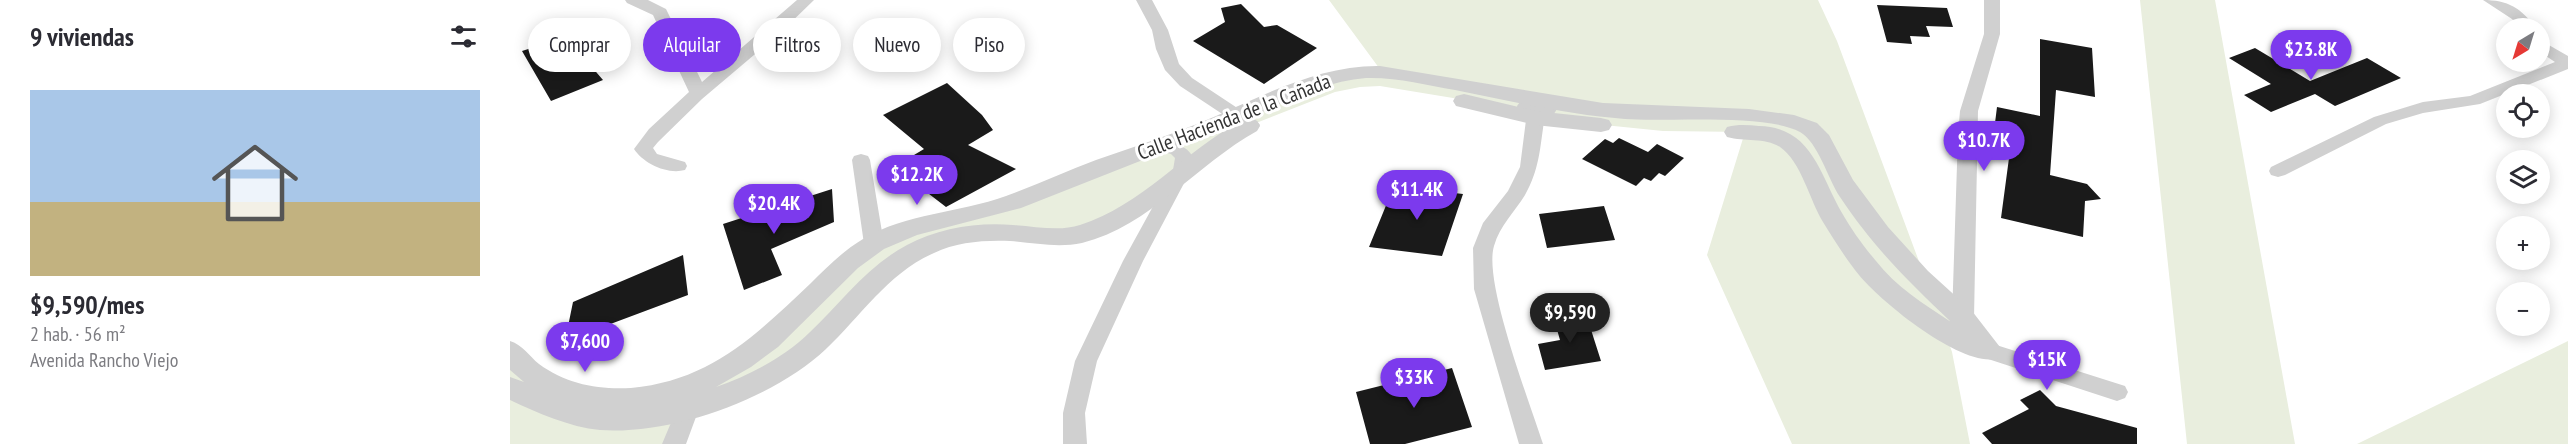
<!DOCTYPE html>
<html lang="es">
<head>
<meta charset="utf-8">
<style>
  body { margin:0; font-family:"PT Sans Narrow",sans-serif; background:#f7f7f7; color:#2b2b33; height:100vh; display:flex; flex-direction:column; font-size:22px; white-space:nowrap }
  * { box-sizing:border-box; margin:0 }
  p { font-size:20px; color:#7c7c81 }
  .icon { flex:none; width:33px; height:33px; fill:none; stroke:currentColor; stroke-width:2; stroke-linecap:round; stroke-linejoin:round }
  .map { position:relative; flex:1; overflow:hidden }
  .side { display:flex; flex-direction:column; background:#fff; width:510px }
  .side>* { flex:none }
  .banner { position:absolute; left:18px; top:18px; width:570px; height:54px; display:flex; gap:12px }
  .needle { width:39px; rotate:218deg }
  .tools { position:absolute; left:1986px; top:18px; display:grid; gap:12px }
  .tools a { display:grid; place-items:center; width:54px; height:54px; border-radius:50%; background:#fff; box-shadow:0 3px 15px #0003; font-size:30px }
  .price { position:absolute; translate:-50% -51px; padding:0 14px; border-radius:21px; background:#7c3aed; color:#fff; font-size:20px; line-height:39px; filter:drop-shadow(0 2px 3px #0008) }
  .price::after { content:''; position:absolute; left:50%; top:36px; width:18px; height:14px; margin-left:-9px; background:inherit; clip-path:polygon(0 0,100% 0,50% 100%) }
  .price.active { background:#222; color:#fff }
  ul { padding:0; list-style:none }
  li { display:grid; align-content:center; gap:12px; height:318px; padding:0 30px }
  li+li { border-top:2px solid #e1e1e2 }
  li span { display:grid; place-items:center; height:186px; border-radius:0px; color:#555 }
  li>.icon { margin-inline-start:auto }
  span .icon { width:108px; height:108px; fill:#fffc; stroke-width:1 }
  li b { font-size:26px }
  h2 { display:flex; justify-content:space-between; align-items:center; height:72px; padding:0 30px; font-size:26px }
  .tag { padding:0 21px; border-radius:27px; background:#fff; box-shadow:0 3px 15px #0003; font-size:21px; line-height:54px }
  .tag.active { background:#7c3aed; color:#fff }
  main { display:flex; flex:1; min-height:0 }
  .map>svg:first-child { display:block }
</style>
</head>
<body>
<main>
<section class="side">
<h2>9 viviendas<svg class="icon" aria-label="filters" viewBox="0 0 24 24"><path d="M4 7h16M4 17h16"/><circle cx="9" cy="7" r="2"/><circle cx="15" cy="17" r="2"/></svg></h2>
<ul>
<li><span style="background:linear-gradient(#a9c7e8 60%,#c2b280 0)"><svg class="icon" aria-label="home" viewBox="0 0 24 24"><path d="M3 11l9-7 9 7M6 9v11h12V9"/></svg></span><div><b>$9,590/mes</b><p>2 hab. · 56 m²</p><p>Avenida Rancho Viejo</p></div></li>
</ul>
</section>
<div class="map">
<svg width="2058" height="444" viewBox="0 0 2058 444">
  <rect width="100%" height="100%" fill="#fff"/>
  <!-- green -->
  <path fill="#e9eede" d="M819,0h489l19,41 93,250 43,52 -30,-17 9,26 18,92h-178l-85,-189 38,-123 -82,-1 -128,-13 -82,-20 -73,-12 -20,1 -25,5 -84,33 -169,109 -75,-1 -94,20 -110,102 -113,51 -16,38h-164v-93l61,42 125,-9 178,-140 102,-30 323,-125 83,-17z
    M1630,0h75l80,444h-108z
    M2058,341v103h-211z"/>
  <!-- building -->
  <path fill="#1a1a1a" d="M731,4l23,23 13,-2 40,23 -53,36 -71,-43 32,-19 -4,-14z
    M1367,5l70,3 6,19 -27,-1 4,11 -20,-1 2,8 -25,-2z
    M56,37l37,43 -52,21 -29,-50z
    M1530,39l52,9 3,49 -39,-7 -6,85 37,9 14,15 -16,2 -2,36 -82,-19 10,-75 -18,-4 4,-32 43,9z
    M1745,48l55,33 57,-23 34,20 -66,28 -20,-12 -44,18 -27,-17 27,-11 -42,-26z
    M437,83l35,32 11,15 -25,15 48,24 -70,38 -52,-40 30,-18 -41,-34z
    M1109,138l29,14 9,-8 27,14 -19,18 -6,-3 -8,8 -7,-3 -8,8 -54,-27 23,-20 8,4z
    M884,186l69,8 -21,62 -73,-9z
    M322,189l2,33 -63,27 11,26 -38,15 -21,-66z
    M1094,206l11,34 -68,8 -8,-34z
    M173,255l5,40 -123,46 8,-39z
    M1076,314l15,47 -56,9 -7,-26 22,-4 -6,-21z
    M942,368l20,59 -67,17h-35l-14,-52z
    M1530,390l16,16 81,22v16h-145l-10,-11 47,-24 -9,-9z"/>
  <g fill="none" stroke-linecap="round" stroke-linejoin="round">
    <!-- minor -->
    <path fill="#d0d0d0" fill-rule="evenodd" d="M115,0h23l18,9 36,73 95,-82h17l-33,32 -79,67 -44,43 -5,6 4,6 28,8 2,4 -2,4c-18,5 -42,-7 -51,-21l15,-20 40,-37 -36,-77 -26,-12z
      M626,0h16l16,30 11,34 13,14 65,43 3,4 -3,4h-12l-65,-43 -15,-16 -9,-21 -4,-19z
      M1474,0h16v34l-22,77 -4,207 -8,15 -8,2 -8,-2 -3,-6 5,-9 6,-184 2,-23 24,-77z
      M1973,0c25,0 38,8 53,28h-16l-8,-9z
      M2030,40l28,16v13l-88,35 -57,9 -37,11 -101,51 -7,2 -7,-2 -2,-4 2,-4 103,-50 49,-15 47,-6 85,-34 -15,-10z
      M1028,94l6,1 13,14 -5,8 -8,4c-4,28 -5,49 -19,74 -11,18 -25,30 -31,51 -11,36 36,157 49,198h-24l-45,-155 -1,-41 10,-25 25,-32 12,-24 6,-47 -8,-8 -1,-6 3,-4z
      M653,140c13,4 23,5 30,17l-2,13 -48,91 -46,100 -12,52 2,31h-24v-31l12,-52 48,-100 50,-91 2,-12 -4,-4 -14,-4 -3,-4 3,-4z
      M351,154l7,2 2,4 14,84 -3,5 -7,2 -7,-2 -3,-5 -12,-84 2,-4z
      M1480,343l135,43 3,6 -3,6 -8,3 -135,-44 -3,-6 3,-6z
      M182,389l8,3 3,6 -17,46h-24l22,-52z"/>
    <!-- tertiary -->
    <path fill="#d0d0d0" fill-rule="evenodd" d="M870,66l223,37 146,6 45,6 23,8 12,12 24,45 35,47 40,44 44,40 31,40 -4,7c-35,12 -118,-56 -140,-83 -13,-16 -25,-35 -36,-53 -13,-21 -22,-61 -43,-75 -16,-10 -35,-5 -53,-10l-3,-5 3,-5c11,-3 21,-2 32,-1 53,1 61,49 83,87 9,16 22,34 34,48 20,26 48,43 75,61 -44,-42 -77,-74 -111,-125 -12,-18 -22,-55 -40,-65 -35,-19 -132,-10 -175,-13 -57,-4 -114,-18 -170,-29 -29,-5 -59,-13 -89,-12 -43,3 -85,26 -124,43l7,-2 8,2 3,5 -3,5c-60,33 -107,95 -175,112 -24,5 -48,0 -72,-2 -26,-1 -53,1 -76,12 -46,20 -73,63 -108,96 -52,49 -153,86 -226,81 -31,-3 -62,-17 -90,-30v-23l14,5 -14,-12v-29c13,4 19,15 29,23 27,20 60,26 92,24 80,-7 126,-54 180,-105 16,-16 32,-32 52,-44 43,-26 96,-26 143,-43 31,-11 60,-25 90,-36 34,-12 68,-23 101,-36 58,-24 118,-59 183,-58zM729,122c-55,30 -98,84 -159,103 -21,7 -46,1 -67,0 -36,-3 -74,3 -106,20 -40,21 -66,58 -98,88 -26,25 -59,42 -93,54l35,-20 27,-20 80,-79 26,-19 33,-14 104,-27z
      M954,94l71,17 66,7 8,2 3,5 -3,5 -8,2 -66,-7 -79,-19 -3,-5 3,-5z"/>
  </g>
  <g text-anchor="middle" stroke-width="6" stroke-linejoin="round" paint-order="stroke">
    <!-- street labels -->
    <g font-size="21" fill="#333" stroke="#fff">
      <text transform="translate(724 117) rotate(-21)" y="7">Calle Hacienda de la Cañada</text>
    </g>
  </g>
</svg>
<div class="tools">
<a><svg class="needle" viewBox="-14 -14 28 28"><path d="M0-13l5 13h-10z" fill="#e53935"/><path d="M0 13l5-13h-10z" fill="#7c7c81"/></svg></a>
<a><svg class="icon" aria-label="locate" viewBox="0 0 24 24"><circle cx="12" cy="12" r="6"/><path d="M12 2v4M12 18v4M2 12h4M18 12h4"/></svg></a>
<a><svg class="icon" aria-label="layers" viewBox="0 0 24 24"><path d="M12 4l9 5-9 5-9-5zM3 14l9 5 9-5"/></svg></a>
<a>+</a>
<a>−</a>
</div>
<b class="price" style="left:1801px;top:81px">$23.8K</b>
<b class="price" style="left:1474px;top:172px">$10.7K</b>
<b class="price" style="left:407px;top:206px">$12.2K</b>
<b class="price" style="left:907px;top:221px">$11.4K</b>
<b class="price" style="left:264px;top:235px">$20.4K</b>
<b class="price active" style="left:1060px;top:344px">$9,590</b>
<b class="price" style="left:75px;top:373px">$7,600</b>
<b class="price" style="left:1537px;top:391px">$15K</b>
<b class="price" style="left:904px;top:409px">$33K</b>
<div class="banner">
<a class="tag">Comprar</a>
<a class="tag active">Alquilar</a>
<a class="tag">Filtros</a>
<a class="tag">Nuevo</a>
<a class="tag">Piso</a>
</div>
</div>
</main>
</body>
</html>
